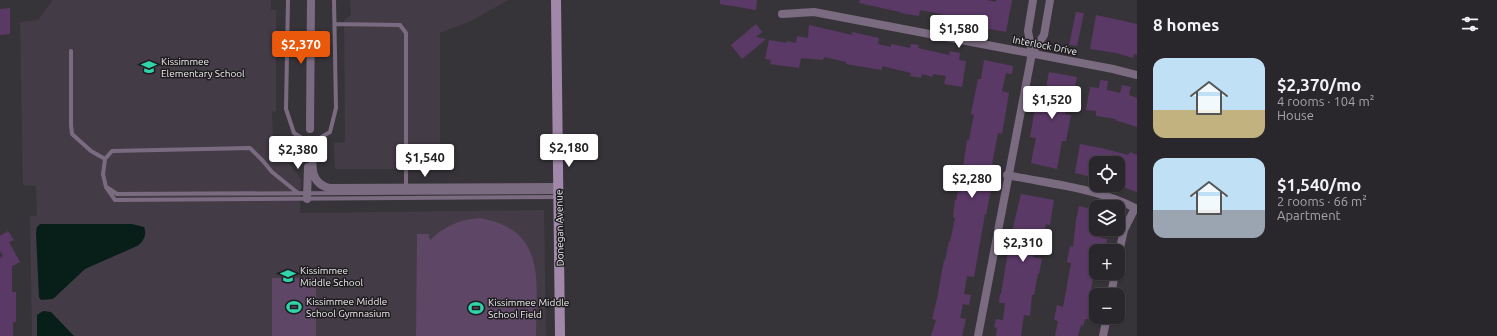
<!DOCTYPE html>
<html lang="en">
<head>
<meta charset="utf-8">
<style>
  body { margin:0; font-family:Ubuntu,sans-serif; background:#312f33; color:#f1f3f6; height:100vh; display:flex; flex-direction:column; font-size:15px; white-space:nowrap }
  * { box-sizing:border-box; margin:0 }
  p { font-size:13px; color:#a5a5a9 }
  .icon { flex:none; width:22px; height:22px; fill:none; stroke:currentColor; stroke-width:2; stroke-linecap:round; stroke-linejoin:round }
  .map { position:relative; flex:1; overflow:hidden }
  .panel { display:flex; flex-direction:column; background:#29272b; width:360px }
  .panel>* { flex:none }
  .controls { position:absolute; left:1089px; top:156px; display:grid; gap:8px }
  .controls a { display:grid; place-items:center; width:36px; height:36px; border-radius:8px; background:#29272b; box-shadow:0 1px 3px #0004,0 0 0 1px #454447; font-size:20px }
  .price { position:absolute; translate:-50% -34px; padding:0 9px; border-radius:4px; background:#fff; color:#222; font-size:13px; line-height:26px; filter:drop-shadow(0 1px 2px #0008) }
  .price::after { content:''; position:absolute; left:50%; top:24px; width:12px; height:9px; margin-left:-6px; background:inherit; clip-path:polygon(0 0,100% 0,50% 100%) }
  .price.current { background:#ea580c; color:#fff }
  ul { padding:0; list-style:none }
  li { display:flex; align-items:center; gap:12px; height:100px; padding:0 16px }
  li span { display:grid; place-items:center; flex:none; width:112px; height:80px; border-radius:12px; color:#555 }
  li>.icon { margin-inline-start:auto }
  span .icon { width:48px; height:48px; fill:#fffc; stroke-width:1 }
  li b { font-size:17px }
  h2 { display:flex; justify-content:space-between; align-items:center; height:48px; padding:0 16px; font-size:17px }
  main { display:flex; flex:1; min-height:0 }
  .map>svg:first-child { display:block }
</style>
</head>
<body>
<main>
<div class="map">
<svg width="1137" height="336" viewBox="0 0 1137 336">
  <rect width="100%" height="100%" fill="#373439"/>
  <!-- built -->
  <path fill="#433b45" d="M53,0h218v10h5v101l-4,1 1,30 28,37 -1,34 244,-3 2,126h-514l-2,-120h7l-1,-30 -13,-1 -3,-163 18,-2z
    M350,0h158l-35,20 -33,13v136h-105l-1,-26 11,-1 -1,-122 7,-5z"/>
  <!-- green -->
  <path fill="#5d4666" d="M480,218c68,12 56,65 56,118h-120l1,-102h12v3l1,3c15,-14 30,-21 50,-22z
    M272,278h44v58h-44z"/>
  <!-- water -->
  <path fill="#071f18" d="M40,224h92l12,3c3,7 0,15 -7,19l-52,23 -32,30 -12,1 -2,-3 -3,-64 1,-6z
    M43,311l8,1 23,24h-37v-21z"/>
  <!-- building -->
  <path fill="#5b3967" d="M720,0h37l-1,10 -36,-6z
    M860,0h127l9,2v-2h16l-6,32 -66,-12 1,-6 -21,-4 -1,6 -19,-3v-1l-41,-9z
    M10,8v26l-10,1v-26z
    M1076,12l8,1 -7,33 -8,-1z
    M1096,15l41,9v31l-3,-1 -1,4 -17,-5 -26,-4z
    M756,24l6,8 -6,5 10,2 -24,20 -11,-14z
    M809,25l43,10v-3l27,6 -1,6 13,3v-3l19,4 1,-4 8,1 -1,3 31,7 1,-4 10,2 -1,7 7,1 -4,26 -18,-3 2,-8 -13,-2 -1,3 -10,-3 -1,4 -11,-2 1,-3 -29,-7v4l-36,-6v-2l-22,-5 -1,3 -22,-2 -2,10 -29,-4 1,-4 -6,-1 4,-19 18,3v-2l9,2 1,-7 11,2z
    M984,60l29,6 -1,8 -6,-1 -4,18 7,2 -7,41 -4,-1 -6,31 4,1 -10,50 -1,-1 -11,63 -7,-1 -3,18 7,1 -2,10 -6,-1 -3,14 6,1 -4,17h-31l5,-16 -4,-1 5,-20 7,-39 1,1 4,-20 1,1 5,-24 -2,-1 2,-17h1l5,-20 6,-40h2l5,-25 -3,-1 7,-35h3z
    M1049,72l28,5 -2,10 -4,-1 -1,5 -5,23 6,1 -5,26h-4l-5,28 -26,-6 5,-25 -6,-1 7,-40 7,1z
    M1100,80l8,1 -1,9 13,3 2,-8 9,2 -2,8 8,3v29l-22,-7 1,-1 -20,-3v-5l-10,-1 4,-23 9,1z
    M1080,144l21,4 27,7 2,-3 7,3v37l-17,-6 3,-7 -5,-2v-4l4,-10h-26v15l-21,-5z
    M1021,194l33,6 -4,25 -4,-1 -2,11 -6,-1 -5,23 9,2 -3,15h-1l-4,21h-2l-2,21 -6,-1 -3,21h-25l1,-8 -3,-1 2,-8 7,1 2,-17h-6l1,-9h1l9,-54z
    M1079,206l17,4v19h6l-1,9 6,1 -1,9 -10,-1v26h5l-1,7 -7,-1 -4,20 7,1 -1,7h-4l-2,12h-4l-2,7 -2,-1 -3,11h-23l3,-15 -4,-1 3,-15 6,2 8,-44 -4,-1 3,-16 3,1 3,-27z
    M8,231l6,9 -5,2 11,20 -8,4v26h4v30h-3v14h-13v-78l3,-2 -3,-5v-15z"/>
  <g fill="none" stroke-linecap="round" stroke-linejoin="round">
    <!-- lane -->
    <path stroke="#7b6b81" stroke-width="4" d="M288,0l-2,109 8,24 14,9h5l17,-10 6,-24 -2,-108
      M335,24l65,1 6,8v155
      M71,51v74l1,9 19,17 14,8
      M108,188l9,6 441,-2
      M298,193l-26,-21 -9,-11 -13,-13 -138,3 -7,8 -2,15 3,13 9,13 443,-3"/>
    <!-- street -->
    <path stroke="#7b6b81" stroke-width="8" d="M782,14l32,-2 299,57 24,6
      M1032,53l12,-18 6,-35
      M310,129l1,-129
      M313,142c0,18 -6,42 17,46l228,-1
      M1007,175c44,9 91,13 130,34
      M307,199l1,-32
      M1118,257l6,-27 11,-22
      M1111,295l4,-22
      M978,336l54,-283 -4,-22 5,-31
      M1103,336l4,-19"/>
    <!-- secondary -->
    <path stroke="#a188ab" stroke-width="10" d="M556,0l4,336"/>
  </g>
  <!-- icons -->
  <defs>
    <g id="school-bare" transform="scale(1.2)"><path d="M0-5L7-2L0 1L-7-2ZM-4 1L0 2.5L4 1V4Q0 6-4 4Z" fill="#30d4aa" stroke="#1e1c1e" stroke-width="2.5" paint-order="stroke"/></g>
    <g id="stadium-bare" transform="scale(1.2)"><path d="M0-5a6.5 5 0 1 0 0 10a6.5 5 0 1 0 0-10ZM-3.5-1.8h7v3.6h-7Z" fill="#30d4aa" stroke="#1e1c1e" stroke-width="2.5" paint-order="stroke"/></g>
  </defs>
  <g fill-rule="evenodd">
    <use href="#school-bare" x="149" y="67"/>
    <use href="#school-bare" x="288" y="276"/>
    <use href="#stadium-bare" x="294" y="307"/>
    <use href="#stadium-bare" x="476" y="308"/>
  </g>
  <g text-anchor="middle" stroke-width="3" stroke-linejoin="round" paint-order="stroke">
    <!-- street labels -->
    <g font-size="10" fill="#eeebef" stroke="#1e1c1e">
      <text transform="translate(1045 45) rotate(11)" y="4">Interlock Drive</text>
      <text transform="translate(559 228) rotate(-91)" y="4">Donegan Avenue</text>
    </g>
    <!-- poi labels -->
    <g font-size="10" fill="#eeebef" stroke="#1e1c1e" text-anchor="start">
      <text x="161" y="65">Kissimmee<tspan x="161" dy="12">Elementary School</tspan></text>
      <text x="300" y="274">Kissimmee<tspan x="300" dy="12">Middle School</tspan></text>
      <text x="306" y="305">Kissimmee Middle<tspan x="306" dy="12">School Gymnasium</tspan></text>
      <text x="488" y="306">Kissimmee Middle<tspan x="488" dy="12">School Field</tspan></text>
    </g>
  </g>
</svg>
<div class="controls">
<a><svg class="icon" aria-label="locate" viewBox="0 0 24 24"><circle cx="12" cy="12" r="6"/><path d="M12 2v4M12 18v4M2 12h4M18 12h4"/></svg></a>
<a><svg class="icon" aria-label="layers" viewBox="0 0 24 24"><path d="M12 4l9 5-9 5-9-5zM3 14l9 5 9-5"/></svg></a>
<a>+</a>
<a>−</a>
</div>
<b class="price" style="left:959px;top:49px">$1,580</b>
<b class="price current" style="left:301px;top:65px">$2,370</b>
<b class="price" style="left:1052px;top:120px">$1,520</b>
<b class="price" style="left:569px;top:168px">$2,180</b>
<b class="price" style="left:298px;top:170px">$2,380</b>
<b class="price" style="left:425px;top:178px">$1,540</b>
<b class="price" style="left:972px;top:199px">$2,280</b>
<b class="price" style="left:1023px;top:263px">$2,310</b>
</div>
<section class="panel">
<h2>8 homes<svg class="icon" aria-label="filters" viewBox="0 0 24 24"><path d="M4 7h16M4 17h16"/><circle cx="9" cy="7" r="2"/><circle cx="15" cy="17" r="2"/></svg></h2>
<ul>
<li><span style="background:linear-gradient(#bfe0f5 65%,#c2b280 0)"><svg class="icon" aria-label="home" viewBox="0 0 24 24"><path d="M3 11l9-7 9 7M6 9v11h12V9"/></svg></span><div><b>$2,370/mo</b><p>4 rooms · 104 m²</p><p>House</p></div></li>
<li><span style="background:linear-gradient(#bfe0f5 65%,#9aa5b1 0)"><svg class="icon" aria-label="home" viewBox="0 0 24 24"><path d="M3 11l9-7 9 7M6 9v11h12V9"/></svg></span><div><b>$1,540/mo</b><p>2 rooms · 66 m²</p><p>Apartment</p></div></li>
</ul>
</section>
</main>
</body>
</html>
